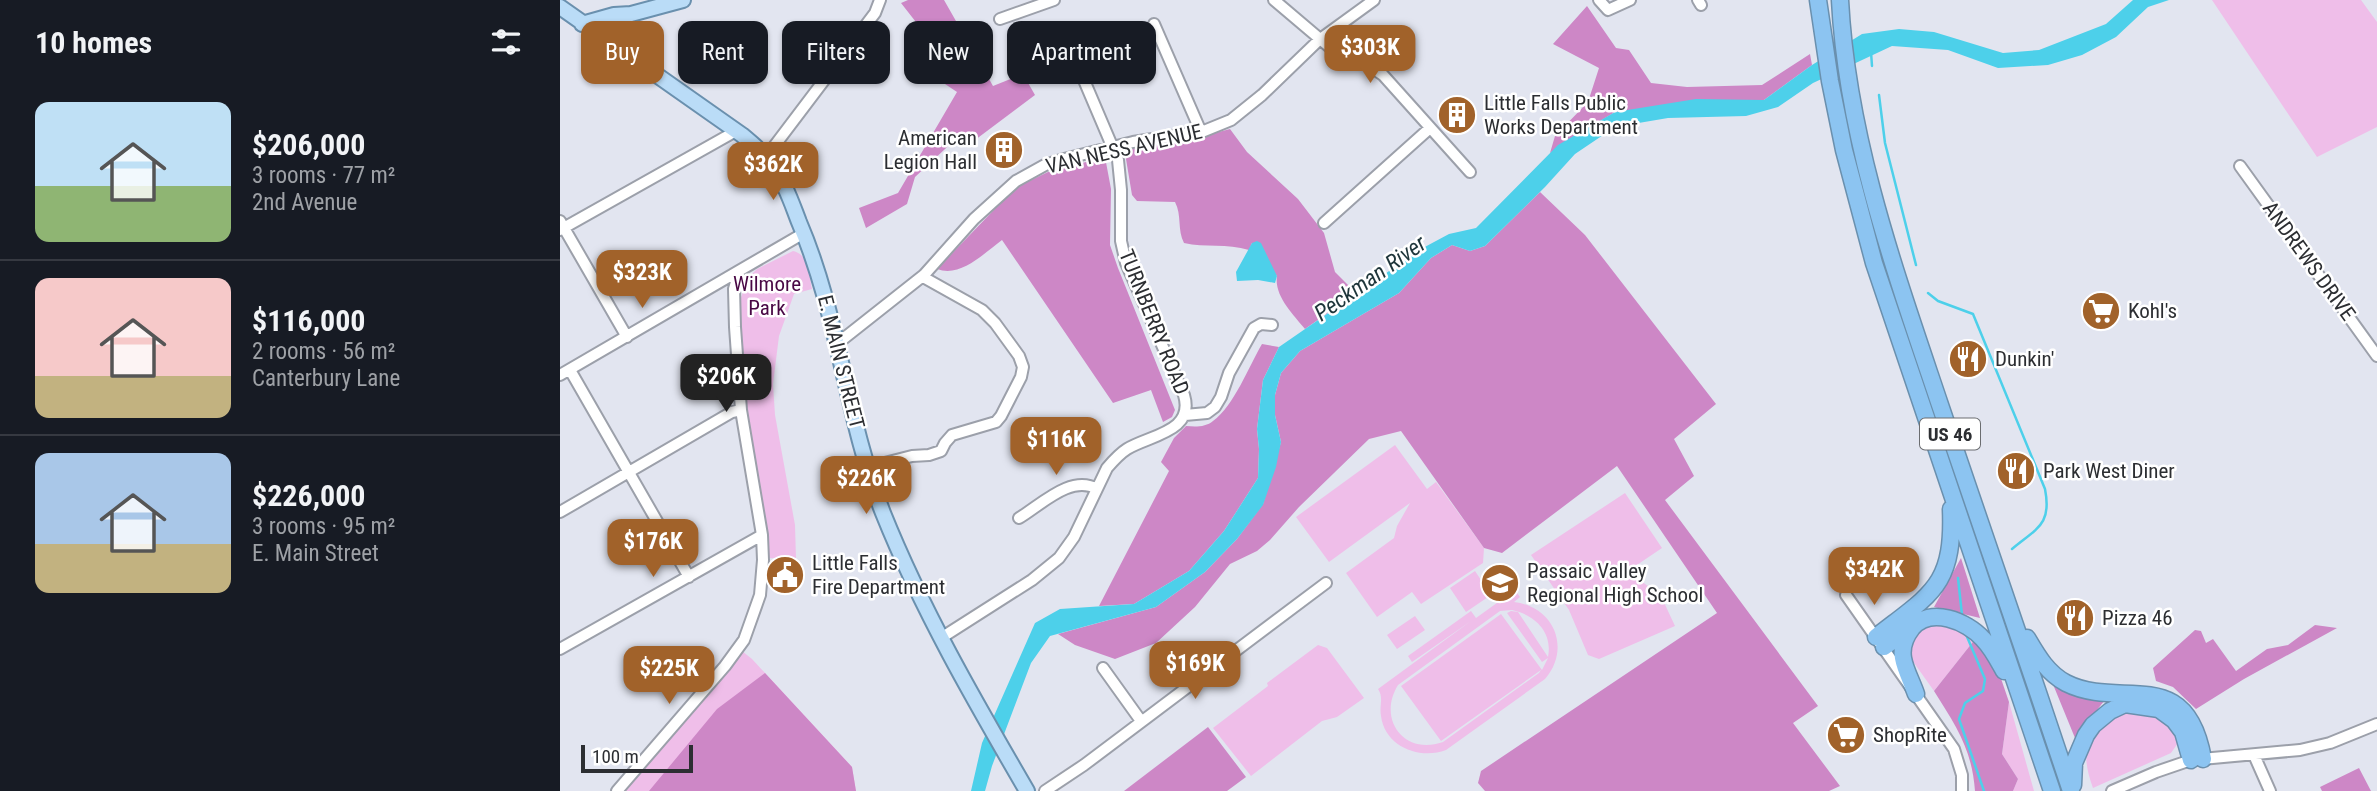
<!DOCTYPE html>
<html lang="en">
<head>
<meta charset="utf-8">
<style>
  body { margin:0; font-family:"Roboto Condensed",sans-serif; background:#20242c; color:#f1f3f6; height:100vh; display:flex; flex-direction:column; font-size:26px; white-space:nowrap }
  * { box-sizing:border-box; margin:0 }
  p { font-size:23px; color:#9ea1a6 }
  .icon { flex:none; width:38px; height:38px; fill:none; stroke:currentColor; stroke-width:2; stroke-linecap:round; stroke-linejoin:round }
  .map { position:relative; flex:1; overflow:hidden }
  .sheet { display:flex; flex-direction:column; background:#171b24; width:560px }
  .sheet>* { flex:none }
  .hud { position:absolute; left:21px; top:21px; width:665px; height:63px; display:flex; gap:14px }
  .scale { position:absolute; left:21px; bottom:18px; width:112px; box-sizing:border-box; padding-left:7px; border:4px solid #2c2e32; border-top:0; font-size:19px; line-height:24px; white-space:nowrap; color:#2c2e32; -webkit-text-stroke:5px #fff; paint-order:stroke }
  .price { position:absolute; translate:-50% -60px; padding:0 16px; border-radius:14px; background:#a1622a; color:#fff; font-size:23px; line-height:46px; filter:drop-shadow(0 2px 4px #0008) }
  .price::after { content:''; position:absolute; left:50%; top:42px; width:21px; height:16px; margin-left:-10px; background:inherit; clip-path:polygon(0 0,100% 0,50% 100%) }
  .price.on { background:#222; color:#fff }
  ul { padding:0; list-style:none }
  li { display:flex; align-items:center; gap:21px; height:175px; padding:0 35px }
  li+li { border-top:2px solid #363941 }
  li span { display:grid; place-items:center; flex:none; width:196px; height:140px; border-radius:14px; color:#555 }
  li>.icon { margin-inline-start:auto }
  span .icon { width:84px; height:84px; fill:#fffc; stroke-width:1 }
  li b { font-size:30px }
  h2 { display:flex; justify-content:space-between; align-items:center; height:84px; padding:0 35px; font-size:30px }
  .pill { padding:0 24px; border-radius:14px; background:#171b24; box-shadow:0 2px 5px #0004; font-size:24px; line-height:63px }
  .pill.on { background:#a1622a; color:#fff }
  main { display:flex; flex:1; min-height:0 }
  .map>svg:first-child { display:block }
</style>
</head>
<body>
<main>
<section class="sheet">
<h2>10 homes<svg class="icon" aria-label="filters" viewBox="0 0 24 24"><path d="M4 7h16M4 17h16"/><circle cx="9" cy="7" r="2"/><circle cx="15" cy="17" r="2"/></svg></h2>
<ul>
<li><span style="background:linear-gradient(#bfe0f5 60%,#8fb573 0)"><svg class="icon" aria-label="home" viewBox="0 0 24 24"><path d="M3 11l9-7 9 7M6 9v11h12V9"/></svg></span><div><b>$206,000</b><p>3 rooms · 77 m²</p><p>2nd Avenue</p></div></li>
<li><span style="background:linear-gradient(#f6c9c9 70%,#c2b280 0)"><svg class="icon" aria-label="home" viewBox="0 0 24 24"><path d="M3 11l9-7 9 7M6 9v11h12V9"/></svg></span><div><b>$116,000</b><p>2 rooms · 56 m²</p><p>Canterbury Lane</p></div></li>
<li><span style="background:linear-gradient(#a9c7e8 65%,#c2b280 0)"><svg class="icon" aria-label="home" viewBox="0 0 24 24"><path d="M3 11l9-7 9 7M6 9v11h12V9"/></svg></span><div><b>$226,000</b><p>3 rooms · 95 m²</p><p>E. Main Street</p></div></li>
</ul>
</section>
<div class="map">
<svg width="1817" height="791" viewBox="0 0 1817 791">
  <rect width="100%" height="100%" fill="#e2e5f0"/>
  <!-- green -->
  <path fill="#efbee9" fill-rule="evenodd" d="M1652,0h149l16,22v105l-60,30z
    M233,251c17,4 16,24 19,38l-18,5 -15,42 -6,48 2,31 20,110 1,34 -29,-1 -19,-136 -9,-119 9,-25 9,-9z
    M835,445l32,44 9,-7 48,66 -1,15 -62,41 -9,-12 -35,25 -31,-44 48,-35 3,-12 13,-23 -81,59 -33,-45z
    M1065,493l37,55 -34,23 33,25 14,30 -76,33 -11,-4 -19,-45 -38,-55z
    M915,571l16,24 -25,17 -16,-24z
    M955,590l5,7 -6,5c41,5 57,47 31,77l-99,71c-26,10 -61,-3 -65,-34 -2,-11 3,-18 -3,-27l93,-68 -59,41 -4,-6 63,-45 5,7zM952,610c23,5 41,22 36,47l-30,-45 -7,-1 -4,2 35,49 6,-4 -6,12 -41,-56 -100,72 40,55 100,-71 -2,3 -96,69c-39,14 -66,-23 -45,-57l102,-74z
    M855,616l10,14 -28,19 -10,-14z
    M1389,623l27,15 -42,53 -27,-38 9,-26z
    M758,645l9,3 37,50 -27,19 -15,4 -71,55 -38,-48 55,-42 -1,-3z
    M182,651l10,8 100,108 4,24h-232z
    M1449,702l25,89h-21l5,-12 -16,-25z
    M1571,707c29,5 38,8 47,36l-7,10 -78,35c-17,-46 -1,-61 38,-81z"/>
  <!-- forest -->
  <path fill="#cd87c6" d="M348,0h36l49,86 30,-12 12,21 -68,51 -8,-10 -44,41 -8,27 -41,24 -7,-20 39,-15 59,-101 -42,-28 15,-24 -29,-37z
    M1027,6l29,42 13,2 22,33 36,4 75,-2 48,-31 2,11 -48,35 -149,12 -48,29 -17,12 5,-17 33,-34 11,-34 -46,-24z
    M670,129l17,23 51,47 26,34 11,39 21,21 -51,36c-12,-15 -31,-33 -28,-53l-25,-33 -3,7c-22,-7 -44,-2 -65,-7 -7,-13 -2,-28 -9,-41l-38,-1 -5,-6 -7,-42 5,-4 70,-12z
    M545,157l6,32 -1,56 8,23 57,142 -3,7 -9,5 -12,-32 -38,13 -111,-163c-18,13 -41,38 -65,29l78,-81 33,-16z
    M980,192l45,43 131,169 -42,35 20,37 -29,24 153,206 -25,17 47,63 -11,5h-344l-7,-8 3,-12 236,-158 -100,-147 -115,87 -18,-5 -83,-117 -32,8 -70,68 -29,33 -13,11 -27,13 -35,43 -39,36 -41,16 -40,-14 -17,-11 98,-27 49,-35 32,-33 26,-35 18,-62 -6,-27v-20l6,-22 19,-22 99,-58 32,-35 21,-13 18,6 15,-5z
    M702,344l17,3 -16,33 -6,49 2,20 -1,29 -34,53 -35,40 -55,33 -35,2 70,-135 -8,-9 13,-24 12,-12c10,1 20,1 27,-5 21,-15 36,-55 49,-77z
    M1401,558l19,60 -46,-11z
    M1755,625l22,3 -93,51 -48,30 -23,-22 -17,-6 -3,-13 42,-38 6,1 5,12 7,-4 23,32 31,-22 21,-4z
    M1416,638l18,20 15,44 -7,52 16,25 -5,12h-38c-3,-42 -19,-65 -41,-100z
    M205,673l87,94 4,24h-207l68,-82z
    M1490,677l58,19 -33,42z
    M648,727l38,50 -19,14h-103z
    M1799,768l12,23h-49l-2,-4z"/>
  <!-- water -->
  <path fill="#4dd0ea" d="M1573,0h36l-21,7 -32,30 -34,18 -34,10 -50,3 -50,-18 -56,-4 -79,37 -35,24 -32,9 -78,2 -53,9 -40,27 -30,33 -60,59 -15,5 -18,-6 -21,13 -32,35 -99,58 -19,22 -6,22v20l6,27 -5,25 -13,38 -26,34 -32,33 -49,35 -106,29 -19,27 -39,103 -7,25h-14l11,-48 53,-120 25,-14 74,-5 55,-33 35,-40 34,-53 1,-29 -2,-20 6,-49 16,-33 142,-98 28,-15 27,-6 82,-83 57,-33 81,-13 68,1 48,-35 50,-31 37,-5 35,3 69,21 36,-3 67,-26z
    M697,241l4,2 16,33 -2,7 -17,-3 -21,1 -1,-9 16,-29z"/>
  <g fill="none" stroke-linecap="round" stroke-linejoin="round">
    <!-- stream -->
    <path stroke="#4dd0ea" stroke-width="2.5" d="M1311,52l1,14
      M1319,95l6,48 31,122
      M1368,293l10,8 35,13 72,175c7,36 -8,39 -33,60
      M1398,578l4,37
      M1405,632l20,47 -2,12 -18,12 -6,16 25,72"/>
    <!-- minor casing -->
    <g stroke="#9ca0aa" stroke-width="14">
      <path id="minor" d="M714,0l59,50 35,15 15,10 87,97
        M1039,0l9,10 22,-10
        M1138,0l3,5
        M440,19l54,-19
        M594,24l47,108
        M206,157l109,-144 5,-13
        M1680,166l137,190
        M0,221l67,116
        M764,223l106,-95
        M0,230l176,-99
        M276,341l7,-2 81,-64 50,-56 42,-38 29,-16 19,-6 69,-17 71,-11 27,-11 31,-25 57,-55 55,-40
        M10,370l119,207
        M0,375l244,-142
        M625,415l22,-2 8,-6 6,-10 8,-24 25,-45 7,-4 11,1
        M309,467l43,-11 17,-1 12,-4 4,-8 7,-8 44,-13 5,-6 20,-39 2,-10 -4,-11 -24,-33 -13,-13 -59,-33
        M0,512l172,-100 9,-2
        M459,518c22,-13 52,-44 78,-29
        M1286,595l108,154 8,26v16
        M381,638l91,-58 27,-22 15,-21 33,-69c6,-7 12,-14 20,-19 23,-14 68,-17 57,-54l-58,-132 -5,-22v-51l-3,-30 -46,-108
        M0,649l202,-114
        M543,668l38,53
        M1694,755l16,36
        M57,791l108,-125 19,-26 16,-45 3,-35 -1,-25 -21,-125 -6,-83 -1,-38 5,-17
        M485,791l39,-26 242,-182
        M1552,791l44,-19 35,-12 109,-10 30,-7 47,-19"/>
    </g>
    <!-- major casing -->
    <g stroke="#6a90ae" stroke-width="18">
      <path id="major" d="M0,7l182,128c12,10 24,20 33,34 11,16 17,35 24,53 40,93 47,197 84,291 39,97 91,187 144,278
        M22,24l32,-9 17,-1 52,-14"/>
    </g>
    <!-- highway casing -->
    <g stroke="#6a90ae" stroke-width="19">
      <path id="highway" d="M1258,0l12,81 14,69 30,113 178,528
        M1280,0c7,139 56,274 100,405 44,128 88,257 131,386
        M1316,637c56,-44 78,-51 75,-128
        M1467,638c10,17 20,35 39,45 55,28 120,-21 137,76
        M1324,647l23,-17
        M1356,694c-4,-12 -11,-24 -13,-36 -2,-12 2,-21 9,-30 18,-22 55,-7 71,11 9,9 15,21 21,32
        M1513,785l1,-22 12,-28 7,-10 17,-14 15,-7 34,5 15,11 9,12 8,28"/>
    </g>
    <!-- minor -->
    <use href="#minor" stroke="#fff" stroke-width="10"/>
    <!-- major -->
    <use href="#major" stroke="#badcf7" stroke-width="14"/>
    <!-- highway -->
    <use href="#highway" stroke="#8cc4f1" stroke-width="16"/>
  </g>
  <!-- icons -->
  <defs>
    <g id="building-disc" transform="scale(2.0125)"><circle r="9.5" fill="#a1622a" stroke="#fff"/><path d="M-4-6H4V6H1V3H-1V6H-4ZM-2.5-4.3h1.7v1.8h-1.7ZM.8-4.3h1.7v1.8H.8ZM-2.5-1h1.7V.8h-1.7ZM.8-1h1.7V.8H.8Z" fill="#fff"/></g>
    <g id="supermarket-disc" transform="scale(2.0125)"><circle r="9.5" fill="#a1622a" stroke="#fff"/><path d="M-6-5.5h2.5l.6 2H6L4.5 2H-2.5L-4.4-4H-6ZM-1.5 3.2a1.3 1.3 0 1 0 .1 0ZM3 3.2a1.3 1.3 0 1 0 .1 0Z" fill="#fff"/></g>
    <g id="restaurant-disc" transform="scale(2.0125)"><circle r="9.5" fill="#a1622a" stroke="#fff"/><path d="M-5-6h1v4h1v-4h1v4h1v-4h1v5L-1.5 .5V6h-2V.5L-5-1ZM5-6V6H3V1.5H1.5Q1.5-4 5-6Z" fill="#fff"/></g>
    <g id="civic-disc" transform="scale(2.0125)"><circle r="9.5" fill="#a1622a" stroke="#fff"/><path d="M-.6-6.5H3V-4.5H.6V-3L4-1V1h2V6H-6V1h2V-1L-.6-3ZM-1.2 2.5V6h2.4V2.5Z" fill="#fff"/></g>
    <g id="school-disc" transform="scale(2.0125)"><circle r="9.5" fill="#a1622a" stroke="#fff"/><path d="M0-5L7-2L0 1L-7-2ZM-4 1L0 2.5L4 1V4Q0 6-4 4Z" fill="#fff"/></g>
  </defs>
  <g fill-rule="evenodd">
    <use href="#building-disc" x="897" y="115"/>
    <use href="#building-disc" x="444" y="150"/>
    <use href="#supermarket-disc" x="1541" y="311"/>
    <use href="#restaurant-disc" x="1408" y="359"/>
    <use href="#restaurant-disc" x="1456" y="471"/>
    <use href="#civic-disc" x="225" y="575"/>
    <use href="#school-disc" x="940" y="583"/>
    <use href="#restaurant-disc" x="1515" y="618"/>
    <use href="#supermarket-disc" x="1286" y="735"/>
  </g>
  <g text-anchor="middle" stroke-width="5" stroke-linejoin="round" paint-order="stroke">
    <!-- shield labels -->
    <rect fill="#fff" stroke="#6b6d70" stroke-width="2" x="1360" y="418.5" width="60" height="31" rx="5"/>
    <g font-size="19" font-weight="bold" fill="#2c2e32">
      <text x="1390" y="441">US 46</text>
    </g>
    <!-- poi labels -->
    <g font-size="21" fill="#2c2e32" stroke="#fff" text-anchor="start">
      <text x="924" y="110">Little Falls Public<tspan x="924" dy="24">Works Department</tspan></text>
      <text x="417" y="145" text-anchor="end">American<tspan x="417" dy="24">Legion Hall</tspan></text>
      <text x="1568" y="318">Kohl's</text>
      <text x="1435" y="366">Dunkin'</text>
      <text x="1483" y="478">Park West Diner</text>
      <text x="252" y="570">Little Falls<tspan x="252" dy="24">Fire Department</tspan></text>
      <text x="967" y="578">Passaic Valley<tspan x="967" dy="24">Regional High School</tspan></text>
      <text x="1542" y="625">Pizza 46</text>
      <text x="1313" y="742">ShopRite</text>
    </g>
    <!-- street labels -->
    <g font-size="21" fill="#2c2e32" stroke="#fff">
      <text transform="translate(564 149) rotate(-13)" y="7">VAN NESS AVENUE</text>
      <text transform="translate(1749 261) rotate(54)" y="7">ANDREWS DRIVE</text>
      <text transform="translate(594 322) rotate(68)" y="7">TURNBERRY ROAD</text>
      <text transform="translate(281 362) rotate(76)" y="7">E. MAIN STREET</text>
    </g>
    <!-- park labels -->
    <g font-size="21" fill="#480744" stroke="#fff">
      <text x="207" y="291">Wilmore<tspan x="207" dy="24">Park</tspan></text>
    </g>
    <!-- water labels -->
    <g font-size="23" font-style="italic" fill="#1e353a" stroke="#fff">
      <text transform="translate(810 278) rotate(-35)" y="8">Peckman River</text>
    </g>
  </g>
</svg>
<div class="scale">100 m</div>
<b class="price" style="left:810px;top:85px">$303K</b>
<b class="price" style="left:213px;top:202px">$362K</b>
<b class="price" style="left:82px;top:310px">$323K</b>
<b class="price on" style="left:166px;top:414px">$206K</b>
<b class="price" style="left:496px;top:477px">$116K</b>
<b class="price" style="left:306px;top:516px">$226K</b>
<b class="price" style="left:93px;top:579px">$176K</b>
<b class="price" style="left:1314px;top:607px">$342K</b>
<b class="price" style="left:635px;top:701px">$169K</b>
<b class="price" style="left:109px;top:706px">$225K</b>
<div class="hud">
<a class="pill on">Buy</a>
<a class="pill">Rent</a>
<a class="pill">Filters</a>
<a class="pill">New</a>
<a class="pill">Apartment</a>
</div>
</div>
</main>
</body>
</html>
